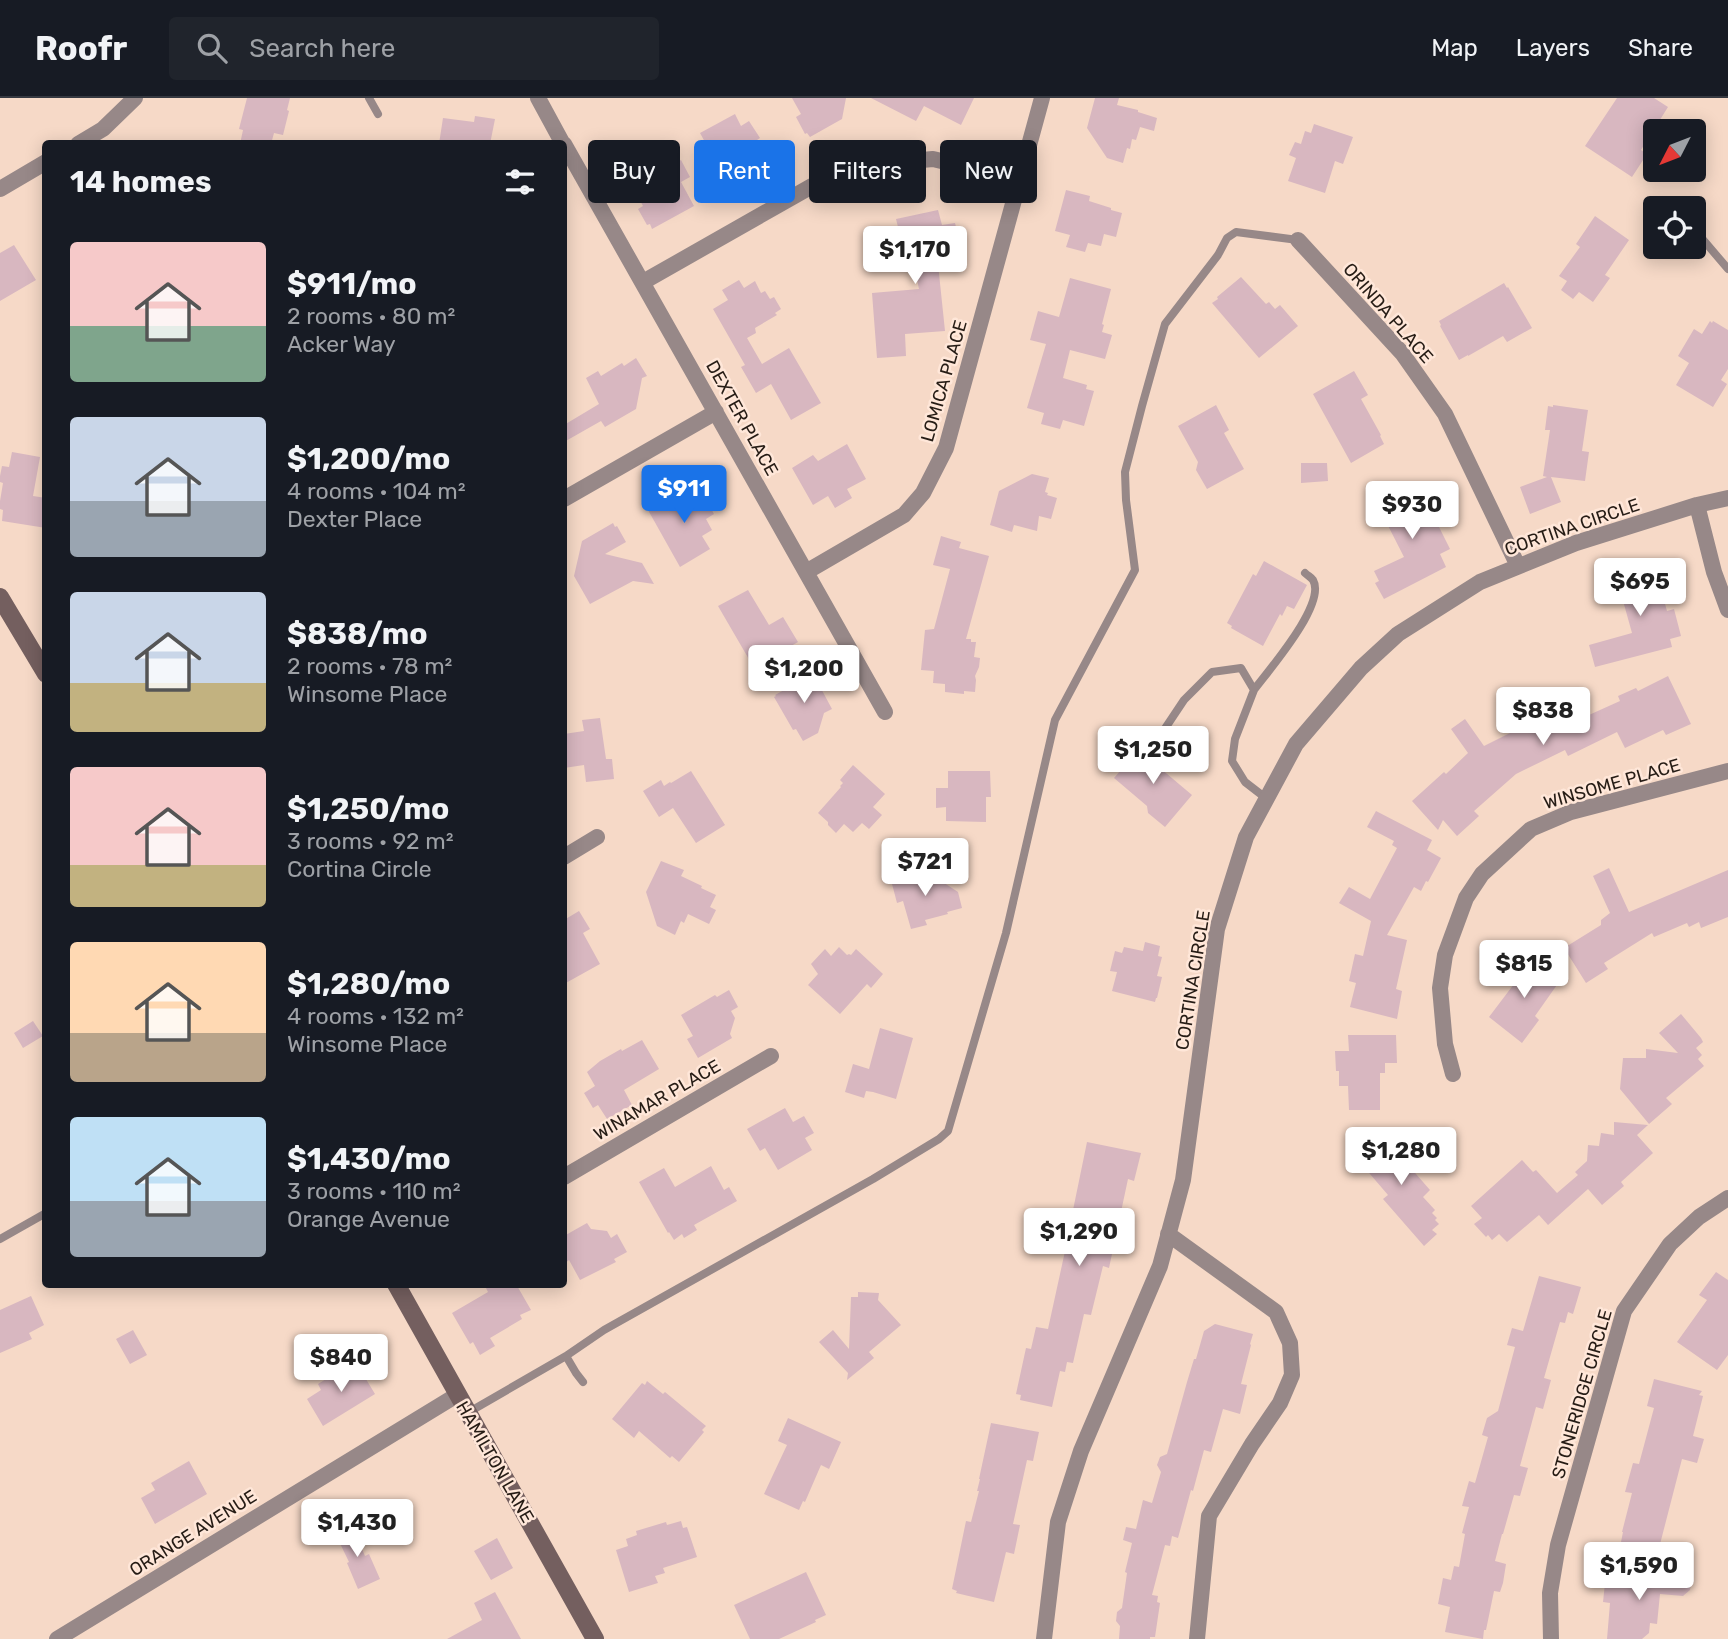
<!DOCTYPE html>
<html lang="en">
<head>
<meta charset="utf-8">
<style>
  body { margin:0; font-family:Rubik,sans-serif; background:#20242c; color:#f1f3f6; height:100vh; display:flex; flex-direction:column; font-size:26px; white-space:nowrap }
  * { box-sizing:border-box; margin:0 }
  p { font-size:23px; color:#9ea1a6 }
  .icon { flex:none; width:38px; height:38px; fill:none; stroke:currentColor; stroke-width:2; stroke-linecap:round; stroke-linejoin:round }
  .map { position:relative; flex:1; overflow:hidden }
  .side { position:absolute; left:42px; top:42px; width:525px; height:1148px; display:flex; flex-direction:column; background:#171b24; border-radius:7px; box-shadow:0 4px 18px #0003 }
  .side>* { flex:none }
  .guide { position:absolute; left:588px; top:42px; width:665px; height:63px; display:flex; gap:14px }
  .needle { width:46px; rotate:228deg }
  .buttons { position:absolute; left:1643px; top:21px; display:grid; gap:14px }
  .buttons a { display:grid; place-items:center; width:63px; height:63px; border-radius:7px; background:#171b24; box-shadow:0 4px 18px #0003; font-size:35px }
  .price { position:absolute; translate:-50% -60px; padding:0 16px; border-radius:7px; background:#fff; color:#222; font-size:23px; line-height:46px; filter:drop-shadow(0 2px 4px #0008) }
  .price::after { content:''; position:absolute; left:50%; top:42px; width:21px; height:16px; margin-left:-10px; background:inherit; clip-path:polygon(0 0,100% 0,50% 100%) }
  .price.active { background:#1a73e8; color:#fff }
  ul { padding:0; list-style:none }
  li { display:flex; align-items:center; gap:21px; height:175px; padding:0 28px }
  li span { display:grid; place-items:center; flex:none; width:196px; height:140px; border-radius:7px; color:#555 }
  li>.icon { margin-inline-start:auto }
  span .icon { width:84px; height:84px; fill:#fffc; stroke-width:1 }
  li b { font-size:30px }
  h2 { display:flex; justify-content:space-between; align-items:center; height:84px; padding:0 28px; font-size:30px }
  .chip { padding:0 24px; border-radius:7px; background:#171b24; box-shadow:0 4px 18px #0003; font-size:24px; line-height:63px }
  .chip.active { background:#1a73e8; color:#fff }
  header { display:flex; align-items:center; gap:42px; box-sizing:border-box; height:98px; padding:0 35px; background:#171b24; border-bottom:2px solid #363941 }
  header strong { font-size:33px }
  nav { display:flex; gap:38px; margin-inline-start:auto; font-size:24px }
  .search { width:490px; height:63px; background:#20242c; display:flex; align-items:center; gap:18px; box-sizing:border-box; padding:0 24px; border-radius:7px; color:#9ea1a6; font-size:26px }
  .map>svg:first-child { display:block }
</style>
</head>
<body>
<header>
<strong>Roofr</strong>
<div class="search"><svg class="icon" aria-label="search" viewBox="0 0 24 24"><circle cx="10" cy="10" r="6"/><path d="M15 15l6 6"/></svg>Search here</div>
<nav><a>Map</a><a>Layers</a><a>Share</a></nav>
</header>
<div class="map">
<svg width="1728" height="1541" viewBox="0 0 1728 1541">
  <rect width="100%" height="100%" fill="#f6d9c7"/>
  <!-- building -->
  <path fill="#d8b7c0" d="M247,0h43l-3,12 2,1 -6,24 -9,-2 -3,11h-31l3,-14 -4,-1z
    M792,0h54l-4,21 -32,18 -3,-4 -2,1 -9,-17 5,-3z
    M871,0h103l-13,27 -37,-19 -8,15z
    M1095,0h24l-2,7 21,5v2l19,6 -3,13 -14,-4 -4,13 -4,-1 -2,10 -3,-1 -4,15 -16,-5 -20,-30z
    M1617,0h37l14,9 -27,43 6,4 -15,23 -47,-31z
    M735,16l6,12 8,-5 11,17 -9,6 8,14 -38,22 -8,-15 2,-2 -4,-7 1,-1 -12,-22z
    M475,18l20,3 -5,25h-51l4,-26 31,4z
    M1314,26l39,13 -10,27 -8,-3 -10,32 -37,-12 8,-23 -7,-3 6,-13 6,2 4,-13 6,2z
    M623,54l10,17 -18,11 -11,-17z
    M681,62l9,17 -9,5 13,24 -42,23 -2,-5 -3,1 -9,-16 5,-3 -12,-22 24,-14 12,-5 1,3z
    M1066,92l24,6 -1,5 22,7v2l11,3 -6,24 -12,-3 -3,12 -13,-3 -3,9 -19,-5 4,-12 -15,-4z
    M938,112l4,15 13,-2 5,20 -10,2 2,13 -11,2 1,3 -4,1 7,67 -40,3 1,22 -29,2 -5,-65 47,-4 -10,-47 -7,1 -6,-24z
    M1595,118l34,24 -24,35 5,3 -17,24 -14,-10 -6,7 -12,-9 6,-9 -8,-5 21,-29 -4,-3z
    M14,147l22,35 -36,21v-48z
    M1241,179l25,27 3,-2 6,7 5,-4 18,21 -39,32 -47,-55 6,-4 -1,-2z
    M1070,180l41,11 -9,35 2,1 -2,7 10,3 -7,24 -35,-9 -7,28 24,7 -1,4 8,2 -10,35 -21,-6 -3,9 -19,-5 3,-11 -17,-5 19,-64 -16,-4 8,-29 21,6z
    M739,182l5,8 11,-7 6,12 4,-2 5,8 4,-2 7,12 -6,4 2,2 -22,13 1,5 -9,5 15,26 27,-16 32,55 -30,17 -20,-36 -15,9 -15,-26 4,-2 -32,-56 15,-9 -6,-10z
    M1504,185l3,5 1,-1 24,41 -25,14 -4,-6 -35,20v-1l-9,5 -19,-34 1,-1 -2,-4z
    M1710,223l2,2 1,-2 15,9v39l-7,11 6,4 -14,23 -37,-22 13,-22 -11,-7 16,-27 8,5z
    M636,260l11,18 -5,2 -6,31 -31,18 -4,-6 -37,21v-17l35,-21 -13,-26 12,-7 3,5 21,-13 2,3z
    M1354,273l14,24 -7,4 20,36 -1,1 4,8 -33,19 -38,-69z
    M1216,307l13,25 -5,3 20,36 -37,20 -11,-19 2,-8 -20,-36z
    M1553,307l35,5 -6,41 7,1 -4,29 -34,-4 10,25 -31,12 -10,-27 27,-10 -4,-1 7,-46h-5l3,-24 5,1z
    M847,346l19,35 -19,10 5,9 -17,10 -7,-12 -15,9 -21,-37 21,-13 5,6z
    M12,354l28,5 -7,39 13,2v30l-44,-7 1,-11 -3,-1v-8l3,-18 -3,-1v-6l2,-10 7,1z
    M1301,365h26l1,18 -27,2z
    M1032,376l17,4 -4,14 3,1 -1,2 10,3 -6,21 -12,-3 -2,15 -23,-6 -2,7 -22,-7 9,-34z
    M1424,385l13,25 -6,3 19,38 -10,5 6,13 -62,32 -9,-16 4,-2 -5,-10 30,-14 -25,-49 7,-3 -1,-2z
    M685,390l8,14 11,-6 10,18 -8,5 6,11 -10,6 8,13 -30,18 -32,-57z
    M613,425l2,4 2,-1 9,16 -21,12 37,9 12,21 -21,-3 -43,23 -16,-28 8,-35z
    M941,438l20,6 -2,6 30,8 -23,83h5v3h5l-2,15 6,1 -1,9 -4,9 1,4 -1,12 -11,-1v3l-19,-2v-8l-12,-1 1,-12 -13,-1 4,-40 9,-1 16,-60 -17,-4z
    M1264,463l43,24 -13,24 -7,-3 -5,10 -2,-2 -17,32 -32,-18 1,-2 -5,-3 26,-49 3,2z
    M1652,464l3,9h1l11,40 7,-2 7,27 -11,3 2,8 -77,20 -6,-22 43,-12 -17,-61z
    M748,492l21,35 14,-8 15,25 -37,21 -4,-6 -7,4 -32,-55z
    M810,570l22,41 -8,4 -6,20 -15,8 -7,-12 -3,1 -19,-33 2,-1 -1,-1 20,-11 -3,-6z
    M1668,578l23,48 -25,11 -3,-5 -38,18 -8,-16 -49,24 -3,-6 -49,24 -42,37 5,5 -22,20 -14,-16 -5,10 -26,-29 32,-29 2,2 22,-21 -17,-24 14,-10 19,27 42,-21 -3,-7 24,-12 -2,-2 6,-3 -2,-4 14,-6 6,12 3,-1 8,17 40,-18 -2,-5 18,-8 2,3z
    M600,620l6,41h6l2,20 -28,3 -2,-17 -20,3v-34l20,-3 -2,-11z
    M1142,648l21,18 -3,4 32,27 -27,32 -17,-14 -1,-7 -33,-28z
    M853,667l32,29 -12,13 9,8 -13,14 -7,-6 -9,9 -9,-8 -8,9 -8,-8v-3l-10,-9 23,-26 -1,-1 3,-3 -3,-3z
    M691,673l34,54 -29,18 -23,-35 -14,9 -16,-26 18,-11 3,6 6,-4 1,1z
    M948,673h42l1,26h-5v25l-40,-1v-14l-10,1v-20h12z
    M1376,713l56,29 -5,10 14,8 -13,24 -2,-1 -5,10 -7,-4 -27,48 20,5 -11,49 6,2 -5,28 -47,-12 6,-24 -7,-2 6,-27 8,2 8,-35 -32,-18 10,-16 21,12 27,-51 -5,-3 2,-4 -27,-14z
    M661,763l23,9 -3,6 21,10 -1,2 15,7 -6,12 6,3 -7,14 -21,-10 -4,9 -3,-2 -6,14 -18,-9 -11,-34z
    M1609,770l20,44 99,-42v47l-27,11 -2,-6 -10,5 -2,-4 -33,14 -2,-4 -48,30 4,6 -22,14 -22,-35 37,-23v-5l9,-7 -17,-37z
    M926,773l32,21 4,16 -15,4 1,2 -23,6 2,5 -16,4 -8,-28 -6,2 -6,-23z
    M579,813l11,18 -7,4 17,31 -36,20v-64z
    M1145,844l15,4 -2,10 4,1 -5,19 5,1 -5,21h-1l-1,4 -43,-11 5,-19 -7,-1 5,-20 7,2 2,-6 19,4z
    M839,849l8,8 2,-1 2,1 5,-6 27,25 -12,14 -4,-4 -27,30 -32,-29 10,-11 -7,-10 14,-15 6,7z
    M1526,861l5,2 28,21 -24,34 4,4 -17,23 -33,-26 25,-33 -1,-9z
    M729,892l9,17 -7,4 4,7 -5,16 2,4 -34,20 -11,-19 6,-3 -12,-21 34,-20 2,2z
    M1681,916l20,24 2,4 -7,6 6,7 -4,4 6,7 -38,32 6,6 -23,20 -29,-35 3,-31h23v-9l32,4 -19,-20z
    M33,923l10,15 -20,12 -9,-15z
    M880,930l33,10 -17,61 -23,-7 -7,-1 -2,7 -19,-6 8,-28 16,5z
    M1348,937h48l1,28h-12v10h-5v37h-31l-1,-24h-9v-15h-3l-1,-20h14z
    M642,942l17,29 -35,21 8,15 -25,14 -9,-14 -5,3 -9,-15 11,-7 -8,-14 13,-11 21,-12 1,2z
    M785,1010l8,14 11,-6 10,17 -9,5 7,12 -34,20 -13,-22 -5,3 -13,-22z
    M1614,1024l34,3 -11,10 16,18 -32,29 3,4 -22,19 -14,-16 -40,36 -9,-10 -32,27 -8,-8 -7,6 -4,-5 -2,2 -12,-13 8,-6 -11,-12 51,-46 11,12 3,-2 21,23 21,-18 -3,-3 12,-11 1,-16 11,1 2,-13 13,2z
    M1389,1034l18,21 -5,5 28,32 -7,7 12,13 -3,3 5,5 -2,2 4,4 -7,6 5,4 -13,12 -41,-47 5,-4 -30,-35z
    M1087,1044l54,11 -7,28 -6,-2 -19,89 -6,-2 -12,49 -7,-1 -11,49 -6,-1 -2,10 -5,-1 -8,36 -32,-7 1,-5 -5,-1 10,-46 5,1 5,-22 12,2 26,-119h-1z
    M711,1068l13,24 5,-3 8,14 -43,24 3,5 -13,8 -2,-4 -8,6 -5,-8 -1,1 -29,-51 25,-14 11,19z
    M587,1125l4,6 16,2 4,7 6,-4 10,18 -13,7 2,3 -36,18 -11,-20 -5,4v-28z
    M1716,1174l12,8v75l-11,15 -40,-28 30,-42 -8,-5z
    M1539,1178l42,11 -8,27 -5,-2 -3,11 -5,-1 -16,56 7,2 -8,29 -7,-2 -16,59 8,2 -8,28 -6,-1 -11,39h-1l-7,27 11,3 -3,19 -3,9 -6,-1 -8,39h-2l-1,9 -38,-7 5,-25 -12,-3 5,-26 8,2 3,-14 5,1 6,-33 -3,-1 7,-26 -7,-1 7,-25 6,2 13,-46 -6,-2 5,-17 11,-7 17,-64 -8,-2 5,-17 11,3z
    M484,1186h32l15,26 -11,5 2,4 -32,19 5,8 -15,9 -7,-13 -3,2 -18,-31 36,-21z
    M858,1194l21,1 -1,7 23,25 -32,27 5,6 -27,22 1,-7 -29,-31 14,-12 16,19 2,-52h7z
    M31,1198l13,29 -15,8 3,6 -32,14v-43z
    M1215,1226l38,10 -3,10 1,1 -10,39 6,1 -7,29 -17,-5 -12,43 -7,-2 -11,41 -2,-1 -13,48 -6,-2 -2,10 -5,-1 -13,50 6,1 -1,6 3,1 -5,34h-5v2h-31l1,-13 -4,-5 1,-9 5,-4 5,-35 -2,-1 7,-29 -9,-3 3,-13 10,2 7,-29 9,3 9,-31 -4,-7 3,-8 7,-3 20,-72 7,-23h2l8,-28z
    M133,1232l14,25 -17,9 -14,-25z
    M355,1263l20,33 -52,32 -16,-27 14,-9 -3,-6z
    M1654,1281l48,12 -3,4 4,1 -10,40 11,3 -7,24 -15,-4 -24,93 -37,-10 2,-10h-1l10,-39 -7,-1 8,-29 6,1 15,-56 -7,-2z
    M647,1283l16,13 2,-2 41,34 -4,4 2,2 -25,30 -7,-6 -2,2 -31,-27 -5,7 -22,-19 30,-36 3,2z
    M788,1320l53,24 -12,27 -8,-4 -16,37 -2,-1 -4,9 -35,-16 23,-49 -9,-4z
    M991,1325l48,9 -6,29 -6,-1 -14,64 7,1 -6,29 -8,-2 -12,50 -38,-9 1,-2 -5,-2 14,-68 5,1 8,-31h-2l3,-12h-1z
    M189,1363l18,33 -52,30 -14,-26 14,-8 -4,-7z
    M681,1423l2,7 4,-1 10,30 -34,11 2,5 -10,3 3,7 -29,9 -13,-42 12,-4 -2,-7 11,-4 -1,-4 30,-9 1,3z
    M347,1427l12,25 3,-1 3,7 4,-2 11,25 -22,10 -11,-26 2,-1 -15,-31z
    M497,1440l16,30 -22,12 -17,-29z
    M806,1474l20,43 -11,5 1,2 -37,17h-29l-16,-34z
    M1658,1474l27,2 6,8 -1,8 -7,6 -23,-2 -3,30 -7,-1 -1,10 -7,6h-35l3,-36 -7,-1 3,-28 52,5z
    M495,1494l26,47h-74l35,-19 -8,-17z"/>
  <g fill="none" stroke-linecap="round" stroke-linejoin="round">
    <!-- lane -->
    <path stroke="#978888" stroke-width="8" d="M369,0l9,16
      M1694,131l34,40
      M1254,592c14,-19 73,-86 59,-110 -2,-3 -5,-4 -8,-7
      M1162,635l22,-33 28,-28 29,-4 13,22 -19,49 -3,22 13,21 22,17
      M0,1141l46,-26
      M583,1284l-7,-9 -10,-17 38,-26 269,-151 66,-40 9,-8 58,-198 49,-213 80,-150 -9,-70 -1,-28 17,-66 23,-82 53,-69 9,-17 9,-6 62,8
      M469,1314l97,-56"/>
    <!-- street -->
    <path stroke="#978888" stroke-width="16" d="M538,0l25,46
      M78,46l25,-15 32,-31
      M564,46l321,568
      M0,91l46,-27
      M1298,142l104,113 43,61 73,152
      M643,184l169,-96 42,-20 79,-7 88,21
      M564,401l152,-87
      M1697,407l17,67 14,38
      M806,474l98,-57 19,-22 23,-45 96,-350
      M564,759l33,-20
      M1453,976l-8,-30 -5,-56 5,-33 21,-57 16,-24 49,-45 40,-17 157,-41
      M564,1079l207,-121
      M1168,1136l108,78 14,31 2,32 -12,28 -28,41 -43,72 -12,123
      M57,1541l400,-244
      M1044,1541l14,-117 23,-71 79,-185 23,-86 34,-251 29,-92 50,-93 65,-76 37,-34 82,-52 96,-39 121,-38 31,-7
      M1551,1541l-1,-46 8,-48 66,-234 46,-67 29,-27 29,-19"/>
    <!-- secondary -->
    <path stroke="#745f5f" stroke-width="18" d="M0,499l46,77
      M396,1186l199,355"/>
  </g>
  <g text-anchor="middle" stroke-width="5" stroke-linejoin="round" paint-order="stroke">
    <!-- street labels -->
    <g font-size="18" fill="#261c15" stroke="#ffe7d9">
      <text transform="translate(1388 215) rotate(49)" y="6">ORINDA PLACE</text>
      <text transform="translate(944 283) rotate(-74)" y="6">LOMICA PLACE</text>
      <text transform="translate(742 320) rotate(61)" y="6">DEXTER PLACE</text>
      <text transform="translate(1572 429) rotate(-19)" y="6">CORTINA CIRCLE</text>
      <text transform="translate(1612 686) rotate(-16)" y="6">WINSOME PLACE</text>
      <text transform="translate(1193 882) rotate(-81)" y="6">CORTINA CIRCLE</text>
      <text transform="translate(657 1002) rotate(-30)" y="6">WINAMAR PLACE</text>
      <text transform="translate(1582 1296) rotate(-74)" y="6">STONERIDGE CIRCLE</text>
      <text transform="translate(495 1364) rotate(60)" y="6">HAMILTON LANE</text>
      <text transform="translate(193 1435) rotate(-32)" y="6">ORANGE AVENUE</text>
    </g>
  </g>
</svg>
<div class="buttons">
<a><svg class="needle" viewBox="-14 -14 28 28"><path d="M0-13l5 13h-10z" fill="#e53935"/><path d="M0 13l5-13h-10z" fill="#9ea1a6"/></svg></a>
<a><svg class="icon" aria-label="locate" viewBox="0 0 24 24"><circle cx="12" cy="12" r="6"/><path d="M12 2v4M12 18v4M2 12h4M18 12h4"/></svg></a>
</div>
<b class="price" style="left:915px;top:188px">$1,170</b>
<b class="price active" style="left:684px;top:427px">$911</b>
<b class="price" style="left:1412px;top:443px">$930</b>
<b class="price" style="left:1640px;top:520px">$695</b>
<b class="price" style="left:804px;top:607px">$1,200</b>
<b class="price" style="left:1543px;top:649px">$838</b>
<b class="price" style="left:1153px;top:688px">$1,250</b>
<b class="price" style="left:925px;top:800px">$721</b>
<b class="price" style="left:1524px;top:902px">$815</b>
<b class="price" style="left:1401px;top:1089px">$1,280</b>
<b class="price" style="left:1079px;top:1170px">$1,290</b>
<b class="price" style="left:341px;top:1296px">$840</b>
<b class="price" style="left:357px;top:1461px">$1,430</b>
<b class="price" style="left:1639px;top:1504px">$1,590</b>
<div class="guide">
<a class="chip">Buy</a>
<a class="chip active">Rent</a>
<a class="chip">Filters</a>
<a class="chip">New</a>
</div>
<section class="side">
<h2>14 homes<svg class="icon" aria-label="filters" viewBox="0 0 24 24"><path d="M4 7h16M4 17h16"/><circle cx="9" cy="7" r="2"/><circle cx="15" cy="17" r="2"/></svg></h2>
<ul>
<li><span style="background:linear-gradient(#f6c9c9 60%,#7fa58c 0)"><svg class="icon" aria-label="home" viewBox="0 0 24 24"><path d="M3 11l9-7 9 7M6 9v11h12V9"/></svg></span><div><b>$911/mo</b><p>2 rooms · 80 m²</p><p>Acker Way</p></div></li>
<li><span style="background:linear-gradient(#c9d6e8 60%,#9aa5b1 0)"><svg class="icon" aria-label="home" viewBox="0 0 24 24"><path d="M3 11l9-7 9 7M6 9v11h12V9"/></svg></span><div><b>$1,200/mo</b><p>4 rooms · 104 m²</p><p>Dexter Place</p></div></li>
<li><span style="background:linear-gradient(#c9d6e8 65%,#c2b280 0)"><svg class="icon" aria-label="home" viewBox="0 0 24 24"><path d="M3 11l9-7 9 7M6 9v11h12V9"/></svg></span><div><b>$838/mo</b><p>2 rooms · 78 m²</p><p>Winsome Place</p></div></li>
<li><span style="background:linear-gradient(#f6c9c9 70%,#c2b280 0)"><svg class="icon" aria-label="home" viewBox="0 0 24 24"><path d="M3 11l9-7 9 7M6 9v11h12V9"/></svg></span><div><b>$1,250/mo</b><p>3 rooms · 92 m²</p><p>Cortina Circle</p></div></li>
<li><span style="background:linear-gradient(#ffd9b3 65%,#b9a48a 0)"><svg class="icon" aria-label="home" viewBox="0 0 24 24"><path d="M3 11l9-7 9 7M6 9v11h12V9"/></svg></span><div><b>$1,280/mo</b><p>4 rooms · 132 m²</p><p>Winsome Place</p></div></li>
<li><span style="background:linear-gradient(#bfe0f5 60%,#9aa5b1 0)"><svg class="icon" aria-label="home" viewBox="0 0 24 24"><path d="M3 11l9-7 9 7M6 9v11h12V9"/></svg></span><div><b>$1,430/mo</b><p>3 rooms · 110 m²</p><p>Orange Avenue</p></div></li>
</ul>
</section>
</div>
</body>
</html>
